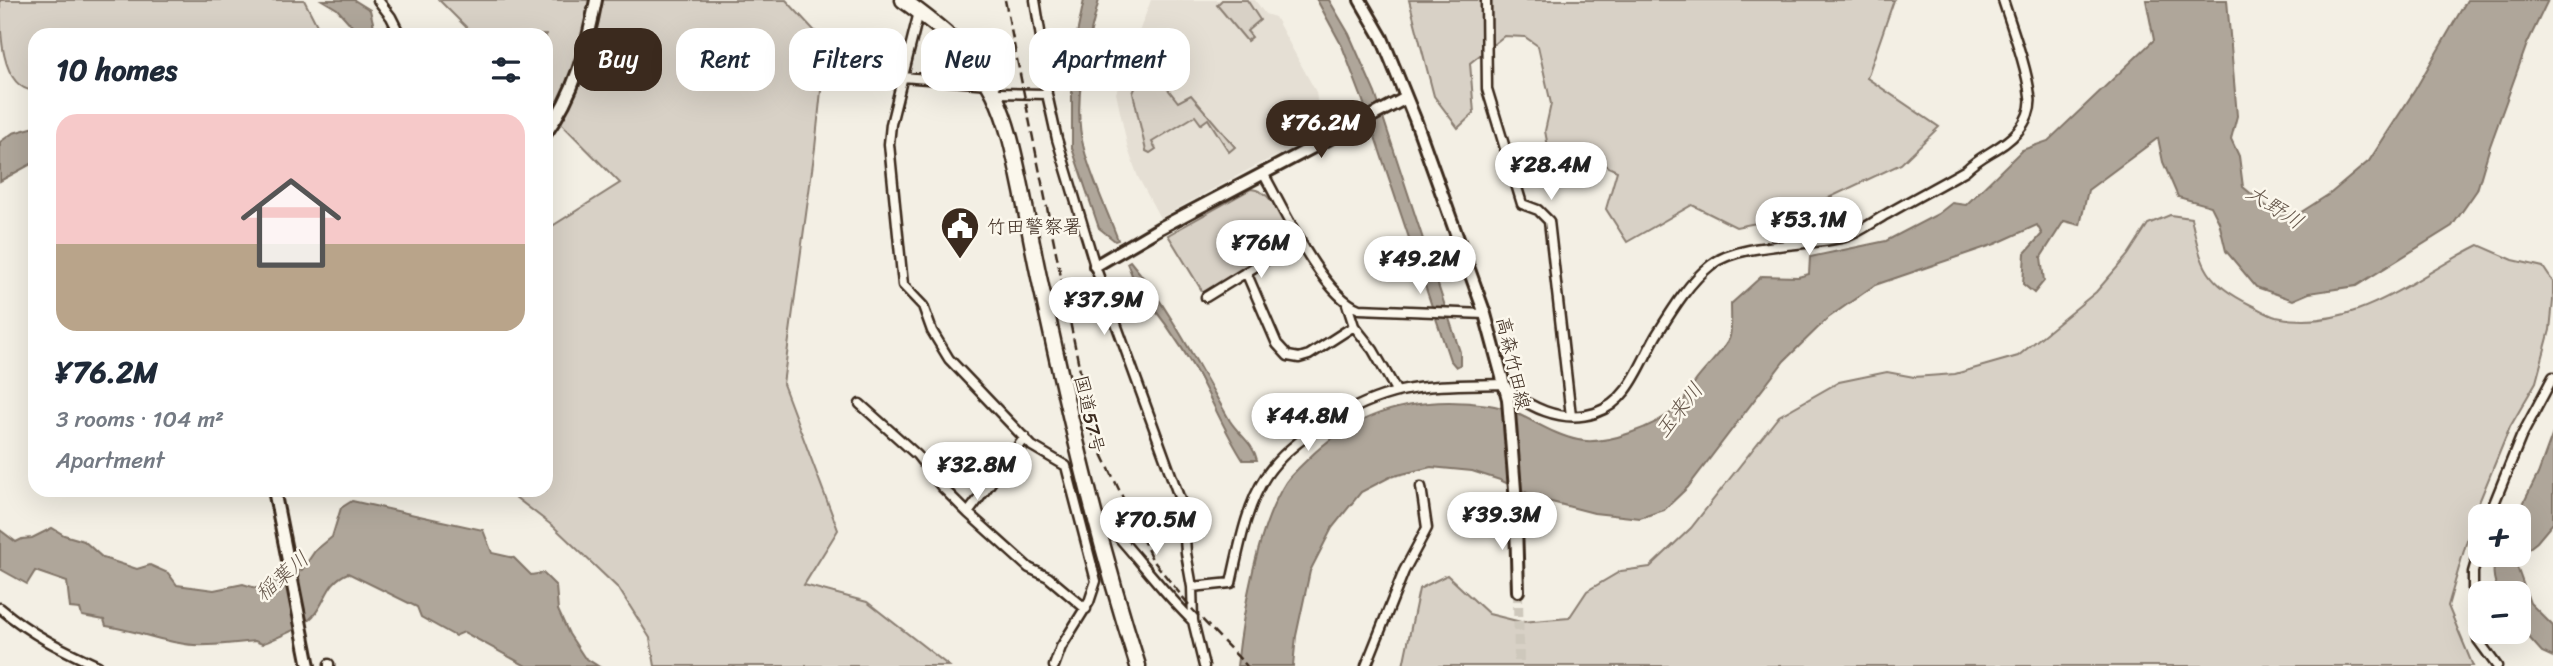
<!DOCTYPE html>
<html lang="en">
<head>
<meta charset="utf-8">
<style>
  body { margin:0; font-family:Sriracha,"Klee One",sans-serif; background:#f6f6f7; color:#1f2937; height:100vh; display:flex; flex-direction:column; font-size:26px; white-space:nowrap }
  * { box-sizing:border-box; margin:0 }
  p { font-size:23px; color:#747a83 }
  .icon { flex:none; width:38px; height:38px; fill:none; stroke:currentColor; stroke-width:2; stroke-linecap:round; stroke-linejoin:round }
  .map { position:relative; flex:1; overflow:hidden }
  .sheet { position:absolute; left:28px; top:28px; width:525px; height:469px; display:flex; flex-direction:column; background:#fff; border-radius:21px; box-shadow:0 7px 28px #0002 }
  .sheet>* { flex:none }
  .hud { position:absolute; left:574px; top:28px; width:665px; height:63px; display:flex; gap:14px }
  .fabs { position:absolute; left:2468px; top:504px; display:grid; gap:14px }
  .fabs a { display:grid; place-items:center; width:63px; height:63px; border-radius:14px; background:#fff; box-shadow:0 7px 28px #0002; font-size:35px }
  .price { position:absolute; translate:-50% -60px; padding:0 16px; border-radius:24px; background:#fff; color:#222; font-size:23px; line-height:46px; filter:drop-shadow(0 2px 4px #0008) }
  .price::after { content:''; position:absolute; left:50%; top:42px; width:21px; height:16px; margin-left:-10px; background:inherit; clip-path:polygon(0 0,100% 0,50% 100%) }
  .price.active { background:#3b2a1e; color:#fff }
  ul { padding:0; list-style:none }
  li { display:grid; align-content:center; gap:14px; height:371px; padding:0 28px }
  li span { display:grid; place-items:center; height:217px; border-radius:21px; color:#555 }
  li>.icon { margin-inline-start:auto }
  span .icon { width:126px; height:126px; fill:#fffc; stroke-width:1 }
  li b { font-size:30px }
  h2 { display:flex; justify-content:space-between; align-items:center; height:84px; padding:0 28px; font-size:30px }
  .tag { padding:0 24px; border-radius:21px; background:#fff; box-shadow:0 7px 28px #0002; font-size:24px; line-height:63px }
  .tag.active { background:#3b2a1e; color:#fff }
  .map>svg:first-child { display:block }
</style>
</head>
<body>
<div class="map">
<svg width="2553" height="666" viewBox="0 0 2553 666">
  <rect width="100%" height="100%" fill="#f3efe4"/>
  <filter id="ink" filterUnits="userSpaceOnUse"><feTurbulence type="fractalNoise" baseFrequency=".0143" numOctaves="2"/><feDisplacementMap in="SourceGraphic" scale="14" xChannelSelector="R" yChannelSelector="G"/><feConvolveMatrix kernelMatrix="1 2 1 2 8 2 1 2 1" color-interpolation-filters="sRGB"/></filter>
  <g filter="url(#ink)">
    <!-- built -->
    <path fill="#e5dfd4" d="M1151,0h104l10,14 10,3 41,75 6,44 -63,28 -99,54 -22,-41 -10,-28 -12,-56z"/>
    <!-- green -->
    <path fill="#d8d1c6" stroke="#8a7e72" stroke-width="2" d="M0,0h304l18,35h-287v56c-35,-2 -35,-62 -35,-91z
      M439,0h347l40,43 -11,105 -32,236 55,146 -34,55 63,17 82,64h-294l-5,-28 -31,-49 -65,-62 -48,-37h40v-260l74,-47 -74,-75v-73h-72z
      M1222,0h25l13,20 -13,11 5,6 -5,4 -30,-36z
      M1409,0h485l-27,78 72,49 -38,37 -113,53 -52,10 -44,-22 -65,37 -21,-33 11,-38 -28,-13 -39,-1 -5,-26 6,-27 -13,-58 -13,-9 -21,-1 -34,27 4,50 -16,15 -24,-32z
      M1175,37l3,4 -28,25 28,36 13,-7 44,52 -6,5 -21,-33 -7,5 -6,-8 -43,26 4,7 -6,4 -4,-2 -13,-58 20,-48 6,4z
      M1251,189c21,1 31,30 41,46l-2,5 -86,54 -36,-59z
      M2170,215l21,3c11,48 13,64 60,87 8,4 17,10 25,12 78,17 138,-40 203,-72l34,15 30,7 10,15v19l-3,29 -14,52 -26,45 -35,85 -27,94 25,60h-1070l16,-77 28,-14 42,39 32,8 48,-4 18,-27 34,-20 29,-4 41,-39 88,-112 60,-34 48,-10 27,5 41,-3 63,-18 78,-64 32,-37 20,-31z"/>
    <!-- water -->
    <path fill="#afa69a" stroke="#817468" stroke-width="2" d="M322,0h32l16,10 6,25h-16l-23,-26z
      M1084,0h15c-12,46 -28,101 -15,149 8,31 23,61 34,91l-3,1 -16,-13 -27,-80v-90z
      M1317,0h12l20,34 26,59 85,259v13l-4,2 -6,-7 -87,-259 -21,-55z
      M2146,0h81l10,116 -6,23 8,17 4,31 27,22 25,7 36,-23 38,-32 46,-71 52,-90h81l-21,44 -37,102 -13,44 -25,36 -96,60 -47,7 -16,7 -37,-13 -30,-36 -7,-29 -8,-16 -33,-9 -15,-35 -5,-24 -70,52 -8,35 -16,-4 -23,36 3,24 -10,12 -11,-9 2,-31 17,-19 -5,-9 -42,19 -120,41 -47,33 -44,43 -96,126 -24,23 -24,8 -46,-5 -54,-14 -40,-19 -28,-9 -41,-4 -41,10 -29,15 -29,36 -22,43 -14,65 -3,30h-56c6,-53 20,-139 49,-184 6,-8 15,-16 22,-23 50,-50 112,-64 181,-54 31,4 58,29 89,35 28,6 78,-14 99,-32 7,-6 13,-18 18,-26 8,-12 33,-35 35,-46 2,-10 1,-22 1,-32l31,-28 36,1 11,-3 1,-17 76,-16 52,-27 14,-11 14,2 56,-55 26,-9 106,-101z
      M35,127v35l-35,19v-39l13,-9z
      M1130,261c41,49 68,105 100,160 9,14 23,22 27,39h-14c-18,-28 -30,-58 -46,-87 -19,-33 -41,-64 -66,-93l1,-5 -5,-12z
      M2553,433v90l-16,19 -19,15 -2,7 14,39 23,23v31l-11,-5 -24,-27v-32h-19c-6,-14 -8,-25 -1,-38h20l-1,-39 21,-42z
      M352,501l131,29 9,23 22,5 17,17 12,-2 13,13 2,24 11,24 15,23 14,9h-72l-62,-34 -9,4 -34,-19 -4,-10 -69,-34c-22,9 -21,28 -35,43 -12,13 -35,21 -51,28l-7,-3c-20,2 -41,5 -61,4 -31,-2 -58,-15 -88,-19l-2,-6 -22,-4 -2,-7 -10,-1 -3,-26 -32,-11 -8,13 -27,-15v-39l16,12 6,-3 10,-1 20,-10 12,7 20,6 19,17 34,11 13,-4 18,8 9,12 37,5 29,-6 16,5 15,-11 28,-8 13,-19 17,-14 9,-29z"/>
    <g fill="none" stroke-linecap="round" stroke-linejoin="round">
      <!-- secondary-tunnel -->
      <path stroke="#cec8bc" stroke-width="10" stroke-dasharray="10 5" stroke-linecap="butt" d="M1518,591l1,75"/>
      <!-- street casing -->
      <g stroke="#3b2a1e" stroke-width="13">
        <path id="street" d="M378,0l13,17 9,18
          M1035,0l7,44 5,50 10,45 38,127 88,242 3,45 6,34 1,34 11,45
          M1486,0l1,89 35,115 16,6 11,11 22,195
          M919,12l-28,112 -2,20 14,141 20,21 9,25 17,28 83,87 34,20 30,115 -7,21 -28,45 -7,19
          M903,77l85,7
          M994,93l53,1
          M1263,173c20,35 59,122 96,136l126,5
          M1246,272l31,72 11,12 11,2 10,-3 45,-29
          M1206,297l94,-58
          M1347,304l7,22 19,24 24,42
          M860,404l57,51 25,32 26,26 61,55 19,9 38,32
          M963,450l30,27
          M969,478l18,-6
          M968,513l57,-76
          M2489,516l32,-79 32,-60
          M1099,533l17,1c26,29 49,60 77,87
          M2480,548l-7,24v25l5,43 19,26
          M1192,587l39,-4c8,-35 15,-77 35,-107 25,-38 91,-75 135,-85 32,-7 69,-6 102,-7 23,23 59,40 92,29 34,-11 45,-49 61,-77 15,-24 32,-53 55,-71 29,-23 98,-18 134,-28 14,-4 29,-16 42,-23 26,-15 53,-29 79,-44 17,-17 37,-21 52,-39 8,-9 14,-23 12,-35 -3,-28 -18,-68 -27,-96
          M0,608c32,27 61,41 98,58
          M329,666v-2
          M1366,666l38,-95 23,-43 -6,-41"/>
      </g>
      <!-- secondary casing -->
      <g stroke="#3b2a1e" stroke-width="16">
        <path id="secondary" d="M1360,0l22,38 33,81 70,195 23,85 7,91 3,101
          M546,133c29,-40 41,-86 50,-133
          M1095,266l65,-38 246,-130
          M274,490l35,176"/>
      </g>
      <!-- highway casing -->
      <g stroke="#3b2a1e" stroke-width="19">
        <path id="highway" d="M903,0c36,26 71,53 91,94 15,31 21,64 28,97 7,35 13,70 21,104 27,125 56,249 95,371"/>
      </g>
      <!-- street -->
      <use href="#street" stroke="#fbf7ec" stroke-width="8"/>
      <!-- secondary -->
      <use href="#secondary" stroke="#fbf7ec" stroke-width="10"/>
      <!-- highway -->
      <use href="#highway" stroke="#fbf7ec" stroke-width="14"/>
      <!-- rail -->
      <path stroke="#3b2a1e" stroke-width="2.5" stroke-dasharray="10 5" stroke-linecap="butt" d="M1005,0l88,435 59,124 41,51 54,56"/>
    </g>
  </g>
  <!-- icons -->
  <defs>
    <g id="civic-pin" transform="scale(2.0125)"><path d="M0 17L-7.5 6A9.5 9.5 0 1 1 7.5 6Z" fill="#3b2a1e" stroke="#fbf7ec"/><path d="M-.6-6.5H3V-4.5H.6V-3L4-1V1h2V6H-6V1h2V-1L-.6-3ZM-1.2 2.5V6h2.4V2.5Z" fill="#fff"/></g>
  </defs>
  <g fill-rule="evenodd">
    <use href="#civic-pin" x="960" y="226"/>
  </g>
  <g text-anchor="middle" stroke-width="5" stroke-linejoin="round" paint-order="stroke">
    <!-- poi labels -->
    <g font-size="19" fill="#3b2a1e" stroke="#fbf7ec" text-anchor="start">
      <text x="987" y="233">竹田警察署</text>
    </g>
    <!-- street labels -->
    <g font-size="19" fill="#3b2a1e" stroke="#fbf7ec">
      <text transform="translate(1514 363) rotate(77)" y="7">高森竹田線</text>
      <text transform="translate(1090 414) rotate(77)" y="7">国道57号</text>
    </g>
    <!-- water labels -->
    <g font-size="21" font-style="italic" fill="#645549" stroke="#fbf7ec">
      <text transform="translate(2275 207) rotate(33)" y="7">大野川</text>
      <text transform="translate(1679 410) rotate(-52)" y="7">玉来川</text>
      <text transform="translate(282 576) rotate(-41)" y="7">稲葉川</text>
    </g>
  </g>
</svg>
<div class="fabs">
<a>+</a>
<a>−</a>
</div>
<b class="price active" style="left:1321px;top:160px">¥76.2M</b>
<b class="price" style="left:1551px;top:202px">¥28.4M</b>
<b class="price" style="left:1809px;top:257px">¥53.1M</b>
<b class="price" style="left:1261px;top:280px">¥76M</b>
<b class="price" style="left:1420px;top:296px">¥49.2M</b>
<b class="price" style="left:1104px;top:337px">¥37.9M</b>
<b class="price" style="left:1308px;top:453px">¥44.8M</b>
<b class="price" style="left:977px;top:502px">¥32.8M</b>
<b class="price" style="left:1502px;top:552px">¥39.3M</b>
<b class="price" style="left:1156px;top:557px">¥70.5M</b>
<div class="hud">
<a class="tag active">Buy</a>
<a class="tag">Rent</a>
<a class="tag">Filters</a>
<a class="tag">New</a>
<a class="tag">Apartment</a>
</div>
<section class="sheet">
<h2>10 homes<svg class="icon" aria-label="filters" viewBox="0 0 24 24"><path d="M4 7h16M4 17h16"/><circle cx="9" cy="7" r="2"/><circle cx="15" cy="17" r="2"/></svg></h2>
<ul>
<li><span style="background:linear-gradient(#f6c9c9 60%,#b9a48a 0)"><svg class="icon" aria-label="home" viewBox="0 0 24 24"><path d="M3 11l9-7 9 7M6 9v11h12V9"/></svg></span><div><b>¥76.2M</b><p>3 rooms · 104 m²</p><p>Apartment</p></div></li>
</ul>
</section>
</div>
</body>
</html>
